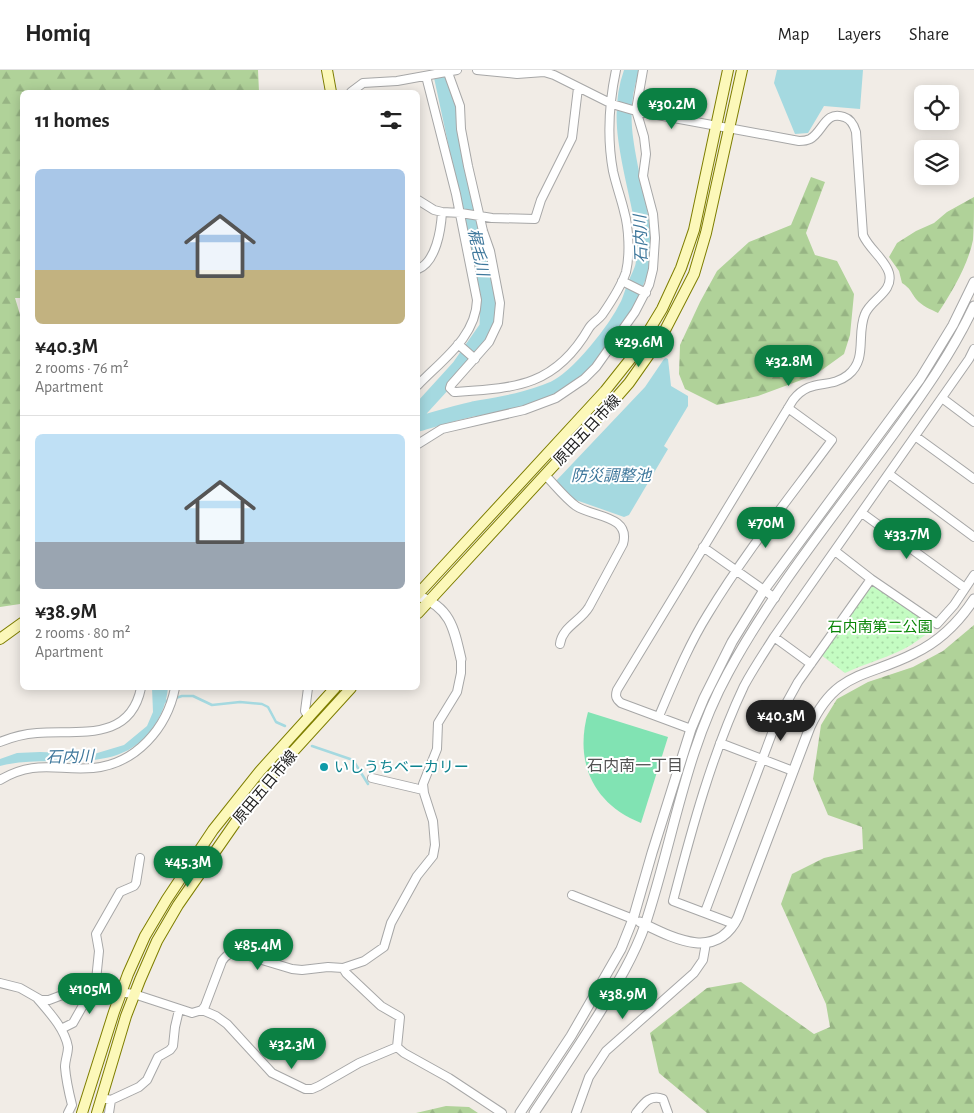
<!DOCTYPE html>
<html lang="en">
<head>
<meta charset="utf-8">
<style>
  body { margin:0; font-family:"Alegreya Sans","Noto Sans JP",sans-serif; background:#f2f2f2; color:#222; height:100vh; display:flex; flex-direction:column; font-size:19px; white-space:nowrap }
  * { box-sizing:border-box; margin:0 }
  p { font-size:16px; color:#767676 }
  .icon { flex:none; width:28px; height:28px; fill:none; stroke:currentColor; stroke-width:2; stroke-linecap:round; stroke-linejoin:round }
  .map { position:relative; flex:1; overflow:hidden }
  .panel { position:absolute; left:20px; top:20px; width:400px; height:600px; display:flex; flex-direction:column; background:#fff; border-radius:8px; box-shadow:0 2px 12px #0003 }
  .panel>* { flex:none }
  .tools { position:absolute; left:914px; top:15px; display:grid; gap:10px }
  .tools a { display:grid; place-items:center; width:45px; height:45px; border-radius:8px; background:#fff; box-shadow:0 2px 12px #0003; font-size:25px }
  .price { position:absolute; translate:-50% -42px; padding:0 11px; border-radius:18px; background:#0b8043; color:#fff; font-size:16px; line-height:32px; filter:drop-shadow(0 1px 2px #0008) }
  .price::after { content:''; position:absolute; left:50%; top:30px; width:15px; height:11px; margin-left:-8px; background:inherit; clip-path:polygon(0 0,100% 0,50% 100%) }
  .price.selected { background:#222; color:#fff }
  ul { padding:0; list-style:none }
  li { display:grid; align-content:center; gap:10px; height:265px; padding:0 15px }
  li+li { border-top:1px solid #e0e0e0 }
  li span { display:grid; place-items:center; height:155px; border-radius:8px; color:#555 }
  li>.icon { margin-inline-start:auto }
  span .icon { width:90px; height:90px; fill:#fffc; stroke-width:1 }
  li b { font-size:21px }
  h2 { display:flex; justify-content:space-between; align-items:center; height:60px; padding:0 15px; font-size:21px }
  header { display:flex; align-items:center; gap:30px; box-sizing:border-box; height:70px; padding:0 25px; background:#fff; border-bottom:1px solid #e0e0e0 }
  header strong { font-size:24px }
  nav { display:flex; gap:28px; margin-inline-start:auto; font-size:18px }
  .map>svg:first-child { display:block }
</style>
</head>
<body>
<header>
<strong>Homiq</strong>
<nav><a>Map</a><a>Layers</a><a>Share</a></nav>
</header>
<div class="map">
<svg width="974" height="1043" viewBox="0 0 974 1043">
  <defs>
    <pattern id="forest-firs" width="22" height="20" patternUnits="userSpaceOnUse" patternTransform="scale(1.25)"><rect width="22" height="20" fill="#b0d299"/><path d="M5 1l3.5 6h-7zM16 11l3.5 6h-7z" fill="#97b484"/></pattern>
    <pattern id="park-dots" width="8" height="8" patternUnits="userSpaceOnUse" patternTransform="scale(1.25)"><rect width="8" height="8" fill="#c4fcc2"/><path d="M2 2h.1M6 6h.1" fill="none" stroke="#a8d8a6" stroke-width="1.8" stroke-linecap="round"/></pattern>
  </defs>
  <rect width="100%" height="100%" fill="#f1ece6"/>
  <!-- forest -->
  <path fill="url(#forest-firs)" d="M0,0h258l1,22h-237v206h-7l7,23v281l-2,2 -20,3z
    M811,107l14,5 -19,51 9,22 22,6 17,33 -4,41 -6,19 -29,21 -57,21 -41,9 -32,-16 -6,-15 1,-29 20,-43 17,-31 32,-29 42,-17z
    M974,127c0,13 0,29 -1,43 -5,25 -21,52 -35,73 -8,-4 -16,-7 -22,-14 -6,-8 -5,-10 -14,-16l-3,-12 -10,-14 8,-14 19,-12 18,-8 13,-11z
    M974,555v488h-267l-48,-40 -9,-40 57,-45 34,-6 73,52 16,-7 -4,-23 -45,-100 11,-30 32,-16 39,-9 -1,-22 -34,-12 -15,-36 8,-54 16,-26 31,-17 45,-15 30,-16z
    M446,1036l23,1 9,6h-62z"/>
  <!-- park -->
  <path fill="url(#park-dots)" d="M877,516l57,43c-8,5 -15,11 -23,16 -20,12 -45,18 -66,28l-24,-18 50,-68z"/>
  <!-- pitch -->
  <path fill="#81e3b3" d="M588,642l80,25 -27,86c-48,-19 -67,-61 -53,-111z"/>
  <!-- water -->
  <path fill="#a5d9e0" d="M777,0h86l-3,39 -36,-3 -16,27 -13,1 -21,-51z
    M666,288l2,1 3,27 17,10v10l-24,40 4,3 -39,66 -5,2 -51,-18 -18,-17 90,-95 19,-28z
    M418,345l30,4 -30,9z
    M152,618h16c-2,18 -9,34 -22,48 -36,40 -99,17 -146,30v-7l17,-6 23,-1 54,2 30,-9 23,-19 6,-14z"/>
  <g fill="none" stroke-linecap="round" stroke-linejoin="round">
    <!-- stream -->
    <path stroke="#a5d9e0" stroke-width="2.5" d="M163,632l19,-6h11l19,9 28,-3 22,2 6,3 8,15 9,4
      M312,676l41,14 15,24"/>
    <!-- river -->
    <path stroke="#a5d9e0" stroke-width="15" d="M418,342l41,-45 28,-40 1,-33 -48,-224
      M418,354c18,-5 36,-11 55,-15 28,-5 54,-9 80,-20 26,-12 63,-60 75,-85 3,-7 5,-15 8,-21 2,-6 6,-12 7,-18 3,-17 0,-36 -3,-53 -9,-47 -26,-95 -8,-142"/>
    <!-- minor casing -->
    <g stroke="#a7a7a7" stroke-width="10">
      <path id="minor" d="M447,0l13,36 1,23 7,37 15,65 7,20 10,52 -2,20 -9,19 -38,43 -1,3 4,4c61,-4 101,-5 135,-64 3,-5 9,-8 13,-13 9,-13 19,-28 24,-43 4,-17 3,-44 -2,-61 -3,-13 -8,-26 -11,-40 -6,-33 -4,-68 3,-101
        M477,0l40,4 27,-2 10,3 58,29 24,7 163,30c4,0 7,0 11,-2 13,-7 15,-29 34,-22 7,2 10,8 12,15l7,103c6,14 22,24 26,38 5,19 -18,26 -24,41 -9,21 3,45 -17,61 -19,15 -37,2 -55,25l-176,290c-2,6 -1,9 4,13l70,26
        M351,22l12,-9 34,-2 60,-11
        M418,130l16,10 8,2 19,1 31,5 43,1 6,-19 31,-62 6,-50
        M418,199c18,-7 23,-39 24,-57
        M622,211l24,12
        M458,274l17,15
        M418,315c24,-25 58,-48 59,-85l-21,-106 -30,-118
        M942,328l32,24
        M915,366l59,43
        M418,374l24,-15 82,-19 32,-12 28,-19 12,-12 39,-55 14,-27 4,-16 2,-31 -2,-24 -10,-38 3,-22 -2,-17 -8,-27 7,-40
        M889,404l85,63
        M545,405c10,10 20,23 31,31 16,11 55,9 47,38l-34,63c-8,14 -27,20 -29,37
        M862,443l103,75
        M703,477l72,51
        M835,481l36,28 66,45 17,-19 20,-30
        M774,567l37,27
        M308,618l-3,23 4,7
        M659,646c15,-35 29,-70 49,-102 37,-61 82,-117 124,-174l-44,-32
        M0,672c12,-5 24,-8 37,-9 42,-3 93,9 104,-45
        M720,673l73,28
        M372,708l51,12
        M0,710c35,-21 57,-9 93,-12 43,-4 74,-40 82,-80
        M572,825l61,24
        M705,842l72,-192 21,-38 73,-103
        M734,854l-61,-23c19,-73 39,-147 71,-215 9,-17 20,-33 30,-49l195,-278 5,-10
        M343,898l21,-7 20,-14 7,-24 26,-47 16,-20 2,-11 -2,-24 -9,-28 -1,-9 14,-35 1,-26 19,-31 4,-19v-14
        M0,913l20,5 21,12h8l29,-11 31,2 25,3 58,19 10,-3 3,-4 17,-45c5,-7 9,-9 17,-8l53,16 10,1 26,-3 15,1 3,5 35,33 19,11 -3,30 7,6 45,25 53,35
        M95,920l4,-39 -3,-17 24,-42 14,-6 2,-3 4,-25
        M37,928c12,14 28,31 31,49 0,7 -3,13 -3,20 1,13 4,26 7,38l-4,8
        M202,940l14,6 11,8 45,49 33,16h7l7,-3 40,-23 38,-16
        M61,959l12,-6 13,-23v-3l-7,-2 -2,-6
        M101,1028l10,2 28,-13 8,-7 11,-23 12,-7 3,-4 2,-19 4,-17
        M109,1043l2,-13
        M576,1043l13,-36 17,-26 88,-78 9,-13 3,-17
        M636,1043c8,-10 14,-19 27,-14l5,14"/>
    </g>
    <!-- tertiary casing -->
    <g stroke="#a7a7a7" stroke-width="11">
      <path id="tertiary" d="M418,526c32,11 36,32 43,63
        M640,852c33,16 76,40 98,-5l72,-190c26,-57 57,-49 105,-74 25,-12 44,-31 59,-54
        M520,1043l51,-77 50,-87 12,-30 19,-66 39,-124 13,-31 28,-56 32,-52 156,-211 33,-54 21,-43
        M534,1043c22,-33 45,-67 66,-101 17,-28 34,-56 45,-87 28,-84 40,-174 83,-252 46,-85 110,-162 167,-241 29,-40 58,-81 79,-126"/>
    </g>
    <!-- secondary casing -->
    <g stroke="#7e7e00" stroke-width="12">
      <path id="secondary" d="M327,0l4,22
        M418,524l187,-203 31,-39 26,-43 19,-41 13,-38 34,-160
        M418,543l197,-214 14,-16 33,-47 32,-62 12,-41 36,-163
        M0,569l22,-16
        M82,1043l32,-101 14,-38 17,-38 22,-37 46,-69 47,-59 75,-83
        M97,1043l29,-97 14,-36 17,-39 21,-36 64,-92 27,-35 82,-90"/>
    </g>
    <!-- minor -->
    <use href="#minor" stroke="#fff" stroke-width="8"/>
    <!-- tertiary -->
    <use href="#tertiary" stroke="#fff" stroke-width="9"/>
    <!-- secondary -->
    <use href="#secondary" stroke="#fcf8b9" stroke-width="10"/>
  </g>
  <!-- markers -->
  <circle fill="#0f9aa8" stroke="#fff" stroke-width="2" cx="324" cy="697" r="5"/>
  <g text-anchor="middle" stroke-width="4" stroke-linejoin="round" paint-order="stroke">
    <!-- street labels -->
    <g font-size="15" fill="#202020" stroke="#fff">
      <text transform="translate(587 360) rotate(-47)" y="5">原田五日市線</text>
      <text transform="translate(265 717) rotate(-50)" y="5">原田五日市線</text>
    </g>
    <!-- park labels -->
    <g font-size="15" fill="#0a8507" stroke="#fff">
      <text x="880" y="562">石内南第二公園</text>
    </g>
    <!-- culture labels -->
    <g font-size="15" fill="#0d838f" stroke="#fff" text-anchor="start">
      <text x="334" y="702">いしうちベーカリー</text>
    </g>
    <!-- water labels -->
    <g font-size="16" font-style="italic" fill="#3f789c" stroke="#fff">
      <text transform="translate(640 169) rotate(-92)" y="6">石内川</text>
      <text transform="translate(479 182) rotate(78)" y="6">梶毛川</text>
      <text x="611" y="411">防災調整池</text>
      <text transform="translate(70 686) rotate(-1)" y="6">石内川</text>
    </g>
    <!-- neighbourhood labels -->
    <g font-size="16" fill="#535353" stroke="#fff">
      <text x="635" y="701">石内南一丁目</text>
    </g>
  </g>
</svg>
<div class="tools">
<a><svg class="icon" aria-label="locate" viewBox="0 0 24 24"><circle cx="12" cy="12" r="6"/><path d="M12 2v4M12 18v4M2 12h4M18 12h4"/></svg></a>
<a><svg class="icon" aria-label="layers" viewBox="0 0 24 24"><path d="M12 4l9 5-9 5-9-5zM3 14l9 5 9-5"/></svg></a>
</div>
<b class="price" style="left:672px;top:60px">¥30.2M</b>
<b class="price" style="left:639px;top:298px">¥29.6M</b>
<b class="price" style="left:789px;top:317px">¥32.8M</b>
<b class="price" style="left:766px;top:479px">¥70M</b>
<b class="price" style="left:907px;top:490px">¥33.7M</b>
<b class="price selected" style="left:781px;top:672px">¥40.3M</b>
<b class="price" style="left:188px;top:818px">¥45.3M</b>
<b class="price" style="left:258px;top:901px">¥85.4M</b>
<b class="price" style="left:90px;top:945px">¥105M</b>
<b class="price" style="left:623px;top:950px">¥38.9M</b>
<b class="price" style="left:292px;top:1000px">¥32.3M</b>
<section class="panel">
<h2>11 homes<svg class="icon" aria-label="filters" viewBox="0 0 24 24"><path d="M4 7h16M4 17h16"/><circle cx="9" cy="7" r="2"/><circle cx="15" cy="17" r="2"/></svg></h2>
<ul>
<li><span style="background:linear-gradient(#a9c7e8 65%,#c2b280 0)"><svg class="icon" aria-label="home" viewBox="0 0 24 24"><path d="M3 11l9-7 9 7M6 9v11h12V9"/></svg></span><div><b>¥40.3M</b><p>2 rooms · 76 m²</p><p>Apartment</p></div></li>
<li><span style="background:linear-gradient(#bfe0f5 70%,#9aa5b1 0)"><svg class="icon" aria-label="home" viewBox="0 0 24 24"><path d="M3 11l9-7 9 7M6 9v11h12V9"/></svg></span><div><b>¥38.9M</b><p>2 rooms · 80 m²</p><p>Apartment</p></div></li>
</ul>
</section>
</div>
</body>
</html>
